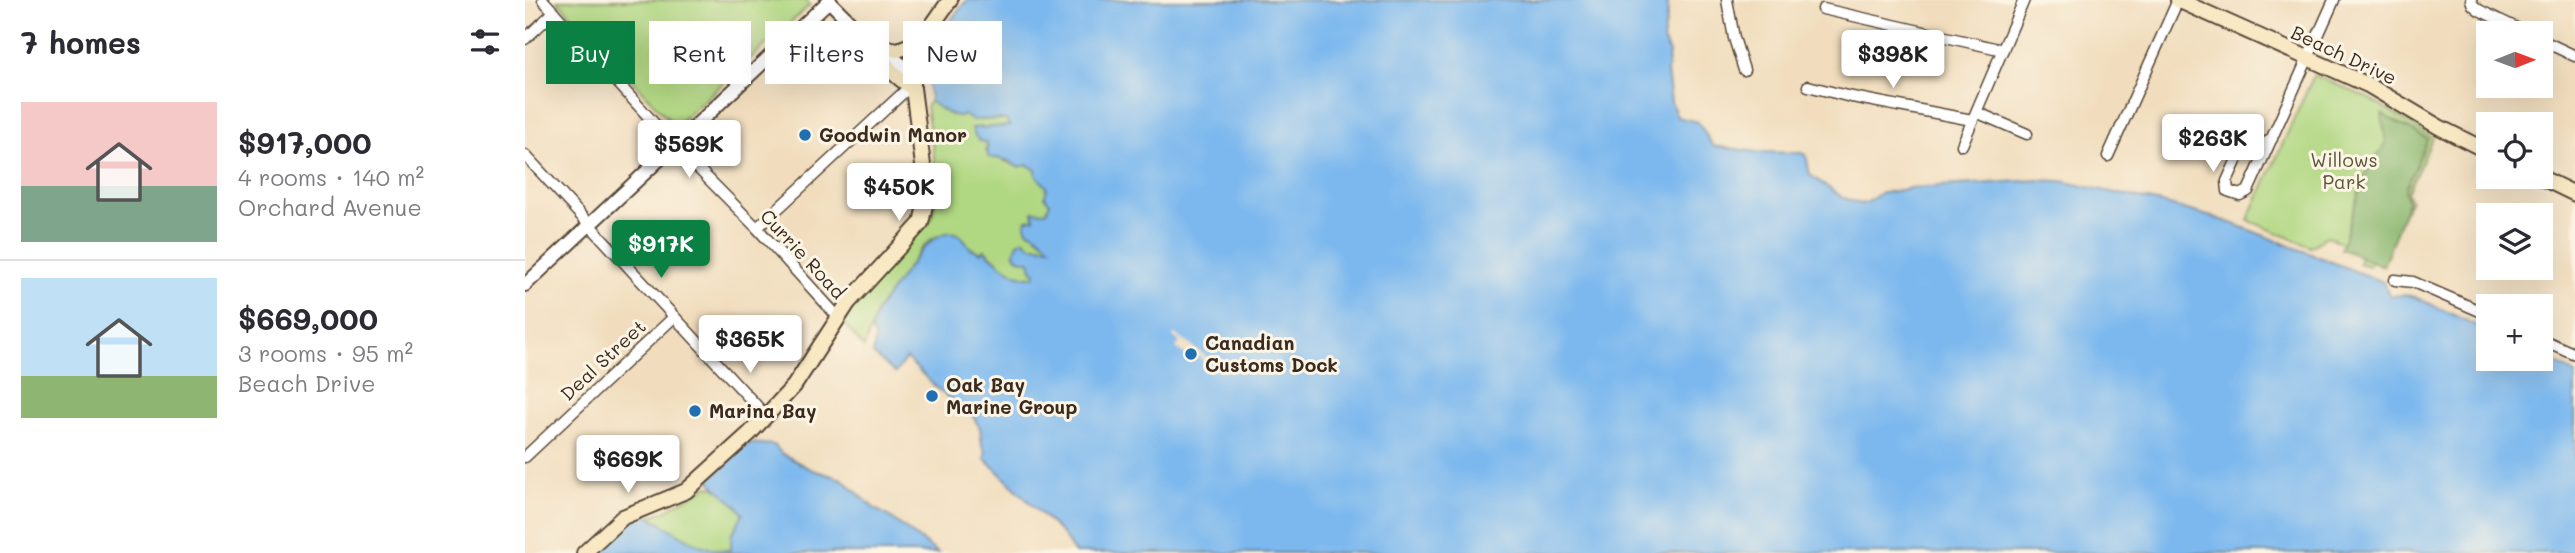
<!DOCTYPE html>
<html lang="en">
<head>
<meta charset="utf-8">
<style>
  body { margin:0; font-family:Mali,sans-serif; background:#f7f7f7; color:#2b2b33; height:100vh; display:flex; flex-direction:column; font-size:26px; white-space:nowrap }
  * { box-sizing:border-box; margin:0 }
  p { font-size:23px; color:#7c7c81 }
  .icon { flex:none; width:38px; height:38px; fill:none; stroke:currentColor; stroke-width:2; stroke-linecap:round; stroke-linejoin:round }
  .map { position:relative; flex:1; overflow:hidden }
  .panel { display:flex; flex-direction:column; background:#fff; width:525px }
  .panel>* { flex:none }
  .guide { position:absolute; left:21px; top:21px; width:665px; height:63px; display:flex; gap:14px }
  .needle { width:46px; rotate:89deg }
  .controls { position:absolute; left:1951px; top:21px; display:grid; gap:14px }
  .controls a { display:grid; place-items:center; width:77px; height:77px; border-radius:0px; background:#fff; box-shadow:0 7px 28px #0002; font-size:35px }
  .price { position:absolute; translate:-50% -60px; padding:0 16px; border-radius:7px; background:#fff; color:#222; font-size:23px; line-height:46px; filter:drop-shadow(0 2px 4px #0008) }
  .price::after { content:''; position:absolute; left:50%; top:42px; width:21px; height:16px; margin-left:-10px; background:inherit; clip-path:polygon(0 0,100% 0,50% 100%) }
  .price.selected { background:#0b8043; color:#fff }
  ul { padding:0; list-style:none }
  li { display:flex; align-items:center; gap:21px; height:175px; padding:0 21px }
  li+li { border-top:2px solid #e1e1e2 }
  li span { display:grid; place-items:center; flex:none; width:196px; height:140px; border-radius:0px; color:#555 }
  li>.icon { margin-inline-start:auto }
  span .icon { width:84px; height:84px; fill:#fffc; stroke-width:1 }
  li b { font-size:30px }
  h2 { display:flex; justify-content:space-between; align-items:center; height:84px; padding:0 21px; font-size:30px }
  .pill { padding:0 24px; border-radius:0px; background:#fff; box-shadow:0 7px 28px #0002; font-size:24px; line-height:63px }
  .pill.selected { background:#0b8043; color:#fff }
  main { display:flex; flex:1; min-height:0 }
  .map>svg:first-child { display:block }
</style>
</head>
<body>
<main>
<section class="panel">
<h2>7 homes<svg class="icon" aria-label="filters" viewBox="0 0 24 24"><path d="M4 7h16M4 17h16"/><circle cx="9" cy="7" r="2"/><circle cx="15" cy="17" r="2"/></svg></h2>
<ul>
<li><span style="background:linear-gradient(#f6c9c9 60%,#7fa58c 0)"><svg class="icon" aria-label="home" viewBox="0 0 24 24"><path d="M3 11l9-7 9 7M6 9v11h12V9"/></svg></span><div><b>$917,000</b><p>4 rooms · 140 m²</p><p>Orchard Avenue</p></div></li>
<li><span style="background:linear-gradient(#bfe0f5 70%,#8fb573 0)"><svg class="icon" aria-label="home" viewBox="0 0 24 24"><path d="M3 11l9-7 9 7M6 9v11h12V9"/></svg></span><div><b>$669,000</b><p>3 rooms · 95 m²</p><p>Beach Drive</p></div></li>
</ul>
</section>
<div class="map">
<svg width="2050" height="553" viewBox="0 0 2050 553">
  <rect width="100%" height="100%" fill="#fcf5e5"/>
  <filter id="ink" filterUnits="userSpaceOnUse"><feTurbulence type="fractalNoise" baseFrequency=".0143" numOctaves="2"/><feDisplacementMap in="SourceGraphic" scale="14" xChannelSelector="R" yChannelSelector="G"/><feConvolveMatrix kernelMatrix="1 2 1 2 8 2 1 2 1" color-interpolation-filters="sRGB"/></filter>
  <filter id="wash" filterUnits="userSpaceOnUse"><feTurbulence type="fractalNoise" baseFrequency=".00686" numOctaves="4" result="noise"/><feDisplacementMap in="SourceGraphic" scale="28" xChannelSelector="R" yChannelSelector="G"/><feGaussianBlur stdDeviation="1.57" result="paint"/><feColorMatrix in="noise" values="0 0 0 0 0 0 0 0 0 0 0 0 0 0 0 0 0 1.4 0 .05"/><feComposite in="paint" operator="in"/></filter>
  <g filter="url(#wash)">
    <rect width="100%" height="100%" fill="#f1ddbd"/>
    <!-- green -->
    <path fill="#b0d781" stroke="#768050" stroke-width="2" d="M32,0h248l5,5 -135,121z
      M1789,75l54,23 65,40 -26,55 4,7 -19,35 -20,22 -3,9 -10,-3 3,-11 -35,-16 -16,11 -63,-27z
      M405,101l20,14h14l8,5 33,-1 6,7 -38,2 14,15 -1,8c10,9 20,9 32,16l10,-2 8,5 12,17 -3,10 5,6 -4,9c-10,1 -14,9 -19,18l8,4 16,13 -20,-1 -5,-5 6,28 4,4 -2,4c-21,1 -34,-13 -49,-27l-3,3 -12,-5 -14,-14 -7,-1 -16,5 -11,10 -45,62 -13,38 -23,-28 90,-101c12,-34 0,-77 -5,-112z
      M183,486c13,0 29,18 35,28l-12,22v14c-30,3 -57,-19 -81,-34l13,-4z"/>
    <!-- forest -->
    <path fill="#8cb86f" stroke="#647146" stroke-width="2" d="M1857,114l46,25 -23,51 3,11 -25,65 -42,-17 23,-73 22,-33z"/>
    <!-- water -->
    <path fill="#7cb8ee" stroke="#5c7186" stroke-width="2" d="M442,0h651l5,4 3,-1 -1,-3h43v11l-5,29 6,13 -2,19 4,30 6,15 21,5 15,24 45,6 44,1 4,2 4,20 32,22 18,7 8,-2 11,-8 31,-6 127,-8 24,1 105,23 63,18 154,60 7,14 15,-1 10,2 73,34 1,28h52v-4l34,19v179h-1500l-13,-19 -78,-76 2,-6 -4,-7 -2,-17 -8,-13 -31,-23 -35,-34 -11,15 -22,-19 2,-17 -4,-8c2,-6 4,-14 7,-20 7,-11 16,-22 23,-32 14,-19 48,-70 69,-29l12,5 2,-3c16,13 28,28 50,27l2,-4 -4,-4 -2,-8 -11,-2 -5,-6 4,-10 5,-3 8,6 20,1 -16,-13 -8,-4 -2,-5 2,-5 7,-1 -1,-8 13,1 4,-9 -5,-6 2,-10 -11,-12v-5l-8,-5 -10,2 -11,-7 -19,-3 -1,-14c-10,-2 -12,-6 -15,-15l38,-2 -5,-7 -33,1 -8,-5c-13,4 -23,-6 -34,-14 0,-8 -2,-12 -1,-21 3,-33 19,-59 38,-80z
      M224,443l25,2 7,8 29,16 32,10 33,30 13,7 50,37h-343l28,-28 22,-11c28,14 53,39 86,36v-14l12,-22c-8,-14 -25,-21 -34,-35z"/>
    <!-- pier -->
    <path fill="#f1ddbd" d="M650,334l34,25 -3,3 -12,-9 -5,4 -13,-9 4,-6 -7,-6z"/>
  </g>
  <g filter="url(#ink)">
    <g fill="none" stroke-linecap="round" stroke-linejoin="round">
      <!-- minor casing -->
      <g stroke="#564536" stroke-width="13">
        <path id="minor" d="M18,0l120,133 94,95 81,89
          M1202,0l7,38 10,32
          M1946,0l2,5 6,5 48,23
          M1298,9l180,41
          M0,39l29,-27
          M2016,40l34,16
          M1283,86l39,10 125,24
          M1451,112l51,22
          M1747,139l-9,5h-19l-17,37 1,10 12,4 8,-4 86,-191
          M1437,145l62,-145
          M0,155l241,261
          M1583,156l70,-156
          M232,228l148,-137 8,-3
          M1870,280l18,2 76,33
          M2016,339l34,15
          M0,457l149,-140"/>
      </g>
      <!-- tertiary casing -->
      <g stroke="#564536" stroke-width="16">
        <path id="tertiary" d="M304,1l37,37 46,34
          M0,285l305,-285"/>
      </g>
      <!-- secondary casing -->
      <g stroke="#564536" stroke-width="18">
        <path id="secondary" d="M1653,0l190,85 71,42 50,25
          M351,46c7,19 20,31 37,42
          M351,46l22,4 23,-9
          M2015,177l35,17
          M59,553l39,-36 63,-26 64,-58 44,-47 54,-83 73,-80 6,-27 -14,-108v-21l8,-26 29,-41"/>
      </g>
      <!-- minor -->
      <use href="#minor" stroke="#fff" stroke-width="10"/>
      <!-- tertiary -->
      <use href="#tertiary" stroke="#fff" stroke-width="12"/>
      <!-- secondary -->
      <use href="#secondary" stroke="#f8e8c3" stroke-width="14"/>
    </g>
  </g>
  <!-- markers -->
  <g fill="#1f6fb2" stroke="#fcf5e5" stroke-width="2.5">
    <circle cx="280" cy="135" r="7"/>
    <circle cx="666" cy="354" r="7"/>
    <circle cx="407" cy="396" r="7"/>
    <circle cx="170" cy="411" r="7"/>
  </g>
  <g text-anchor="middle" stroke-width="6" stroke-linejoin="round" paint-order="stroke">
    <!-- street labels -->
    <g font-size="19" fill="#3b2a1e" stroke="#fcf5e5">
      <text transform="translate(1819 55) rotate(25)" y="7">Beach Drive</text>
      <text transform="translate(278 254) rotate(47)" y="7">Currie Road</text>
      <text transform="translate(78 360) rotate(-43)" y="7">Deal Street</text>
    </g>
    <!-- poi labels -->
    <g font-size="19" font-weight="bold" fill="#3b2a1e" stroke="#fcf5e5" text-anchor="start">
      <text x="294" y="142">Goodwin Manor</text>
      <text x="680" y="350">Canadian<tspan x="680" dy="22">Customs Dock</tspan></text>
      <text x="421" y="392">Oak Bay<tspan x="421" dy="22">Marine Group</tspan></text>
      <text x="184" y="418">Marina Bay</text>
    </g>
    <!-- park labels -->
    <g font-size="19" fill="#585537" stroke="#fcf5e5">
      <text x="1819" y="167">Willows<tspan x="1819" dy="22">Park</tspan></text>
    </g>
  </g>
</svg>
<div class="controls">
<a><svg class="needle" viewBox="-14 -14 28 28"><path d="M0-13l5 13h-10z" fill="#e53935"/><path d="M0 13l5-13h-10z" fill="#7c7c81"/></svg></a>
<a><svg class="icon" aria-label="locate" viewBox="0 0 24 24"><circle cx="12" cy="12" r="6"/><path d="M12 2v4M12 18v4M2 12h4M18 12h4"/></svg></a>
<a><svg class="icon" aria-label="layers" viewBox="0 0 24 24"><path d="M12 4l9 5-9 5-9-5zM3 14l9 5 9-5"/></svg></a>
<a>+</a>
</div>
<b class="price" style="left:1368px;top:90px">$398K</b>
<b class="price" style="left:1688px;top:174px">$263K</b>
<b class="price" style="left:164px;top:180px">$569K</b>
<b class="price" style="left:374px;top:223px">$450K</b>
<b class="price selected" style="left:136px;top:280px">$917K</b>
<b class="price" style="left:225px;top:375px">$365K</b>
<b class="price" style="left:103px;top:495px">$669K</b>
<div class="guide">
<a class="pill selected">Buy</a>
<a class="pill">Rent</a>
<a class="pill">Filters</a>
<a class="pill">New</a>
</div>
</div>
</main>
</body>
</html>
